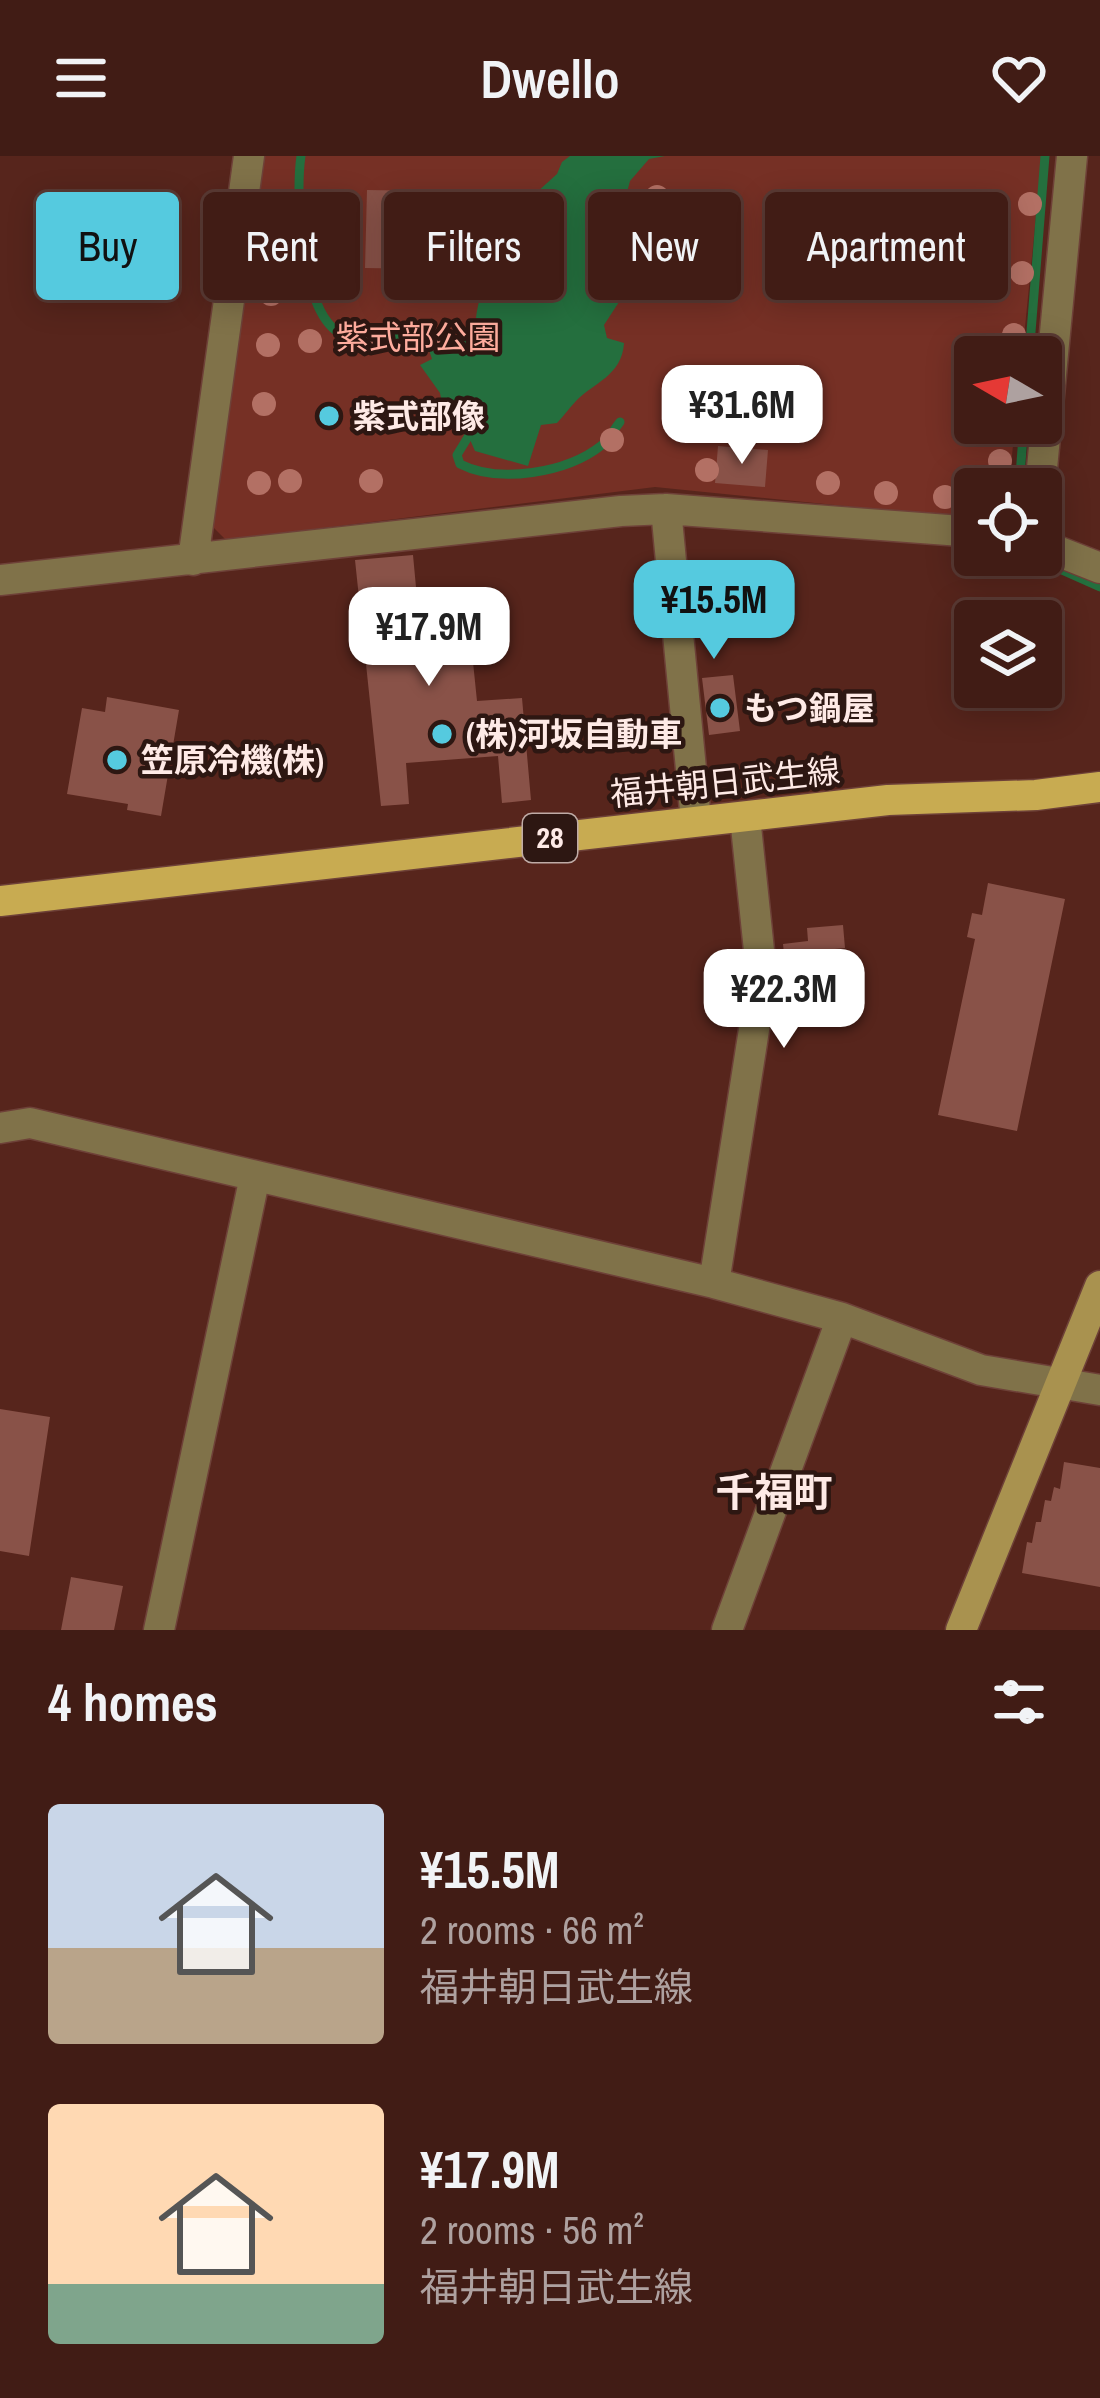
<!DOCTYPE html>
<html lang="en">
<head>
<meta charset="utf-8">
<style>
  body { margin:0; font-family:"Archivo Narrow","Noto Sans JP",sans-serif; background:#48251e; color:#f1f3f6; height:100vh; display:flex; flex-direction:column; font-size:45px; white-space:nowrap }
  * { box-sizing:border-box; margin:0 }
  p { font-size:39px; color:#aea1a0 }
  .icon { flex:none; width:66px; height:66px; fill:none; stroke:currentColor; stroke-width:2; stroke-linecap:round; stroke-linejoin:round }
  .map { position:relative; height:1474px; overflow:hidden }
  .side { display:flex; flex-direction:column; background:#411c15; flex:1 }
  .side>* { flex:none }
  .top-card { position:absolute; left:36px; top:36px; width:1029px; height:108px; display:flex; gap:24px }
  .needle { width:78px; rotate:279deg }
  .controls { position:absolute; left:954px; top:180px; display:grid; gap:24px }
  .controls a { display:grid; place-items:center; width:108px; height:108px; border-radius:12px; background:#411c15; box-shadow:0 6px 30px #0003,0 0 0 3px #5a3a34; font-size:60px }
  .price { position:absolute; translate:-50% -102px; padding:0 27px; border-radius:24px; background:#fff; color:#222; font-size:39px; line-height:78px; filter:drop-shadow(0 3px 6px #0008) }
  .price::after { content:''; position:absolute; left:50%; top:72px; width:36px; height:27px; margin-left:-18px; background:inherit; clip-path:polygon(0 0,100% 0,50% 100%) }
  .price.on { background:#55cadf; color:#111 }
  ul { padding:0; list-style:none }
  li { display:flex; align-items:center; gap:36px; height:300px; padding:0 48px }
  li span { display:grid; place-items:center; flex:none; width:336px; height:240px; border-radius:12px; color:#555 }
  li>.icon { margin-inline-start:auto }
  span .icon { width:144px; height:144px; fill:#fffc; stroke-width:1 }
  li b { font-size:51px }
  h2 { display:flex; justify-content:space-between; align-items:center; height:144px; padding:0 48px; font-size:51px }
  .pill { padding:0 42px; border-radius:12px; background:#411c15; box-shadow:0 6px 30px #0003,0 0 0 3px #5a3a34; font-size:42px; line-height:108px }
  .pill.on { background:#55cadf; color:#111 }
  header { display:flex; justify-content:space-between; align-items:center; height:156px; padding:0 48px; background:#411c15; font-size:54px; font-weight:600 }
  .map>svg:first-child { display:block }
</style>
</head>
<body>
<header><svg class="icon" aria-label="menu" viewBox="0 0 24 24"><path d="M4 6h16M4 12h16M4 18h16"/></svg>Dwello<svg class="icon" aria-label="heart" viewBox="0 0 24 24"><path d="M12 20l-8-8c-3-5 5-10 8-4 3-6 11-1 8 4z"/></svg></header>
<div class="map">
<svg width="1100" height="1474" viewBox="0 0 1100 1474">
  <rect width="100%" height="100%" fill="#57251c"/>
  <!-- green -->
  <path fill="#763025" d="M262,0h780l-20,201h-47v66h40l-6,66h-34v30l-320,-32 -429,53 -14,-14z"/>
  <!-- water -->
  <path fill="#246f3e" d="M570,0h95l-16,3 -19,22 -5,19 4,4 2,66 -14,13 -8,-2 9,10 -6,1 -1,6 8,4 -15,23 3,13 17,5c-2,33 -31,40 -48,58 -7,7 -12,15 -19,22l-16,2 -13,41 -53,-15 -11,-25 -20,-13 -4,-20 -20,-28 12,-6 -3,-9 15,-8 -1,-7h20l2,-7 17,-4v-5l-6,-1c4,-29 11,-44 39,-57l6,-33 -6,-16 42,-38 5,-12z"/>
  <g fill="none" stroke-linecap="round" stroke-linejoin="round">
    <!-- stream -->
    <path stroke="#246f3e" stroke-width="9" d="M301,0c-6,40 -1,172 49,181 26,4 66,-3 93,-2
      M1029,201l16,-201
      M468,281l-11,18 3,9c39,20 107,9 142,-19 7,-5 12,-16 18,-23
      M1019,333l5,-66
      M1028,399l72,32"/>
  </g>
  <!-- building -->
  <path fill="#895248" d="M367,34l66,1 -2,78 -66,-1z
    M718,290l50,4 -3,37 -50,-4z
    M413,399l7,75 49,-7 8,78 45,-3 9,102 -29,3 -4,-47 -92,7 3,41 -28,2 -26,-246z
    M733,519l7,56 -31,4 -7,-57z
    M107,541l72,13 -18,106 -34,-6 1,-6 -61,-10 15,-86 23,4z
    M988,727l77,16 -48,232 -79,-16 37,-176 -8,-2 5,-24 10,2z
    M843,769l2,23 -10,1 6,62 -37,3 -2,-11h-13l-6,-59 25,-3 -1,-13z
    M0,1253l50,8 -21,139 -29,-5z
    M1064,1306l36,6v119l-78,-14 5,-31 5,1 4,-21h5l4,-22 6,1 3,-14 6,2z
    M71,1421l52,9 -9,44h-53z"/>
  <g fill="none" stroke-linecap="round" stroke-linejoin="round">
    <!-- street casing -->
    <g stroke="#6e4138" stroke-width="33">
      <path id="street" d="M1040,333l32,-333
        M666,353l30,312
        M1041,379l6,12 53,21
        M193,404l56,-404
        M0,424l621,-69 45,-2 309,23
        M0,972l30,-5 684,160 128,35 139,52 119,20
        M714,1127l48,-304 -17,-162
        M159,1474l96,-454
        M727,1474l115,-312"/>
    </g>
    <!-- secondary casing -->
    <g stroke="#6e4138" stroke-width="33">
      <path id="secondary" d="M961,1474l139,-344"/>
    </g>
    <!-- primary casing -->
    <g stroke="#6e4138" stroke-width="33">
      <path id="primary" d="M0,745l888,-101 148,-5 64,-8"/>
    </g>
    <!-- street -->
    <use href="#street" stroke="#807249" stroke-width="30"/>
    <!-- secondary -->
    <use href="#secondary" stroke="#a9924f" stroke-width="30"/>
    <!-- primary -->
    <use href="#primary" stroke="#c8ab51" stroke-width="30"/>
  </g>
  <!-- trees -->
  <g fill="#b37064">
    <circle cx="657" cy="41" r="12"/>
    <circle cx="1030" cy="48" r="12"/>
    <circle cx="278" cy="51" r="12"/>
    <circle cx="314" cy="52" r="12"/>
    <circle cx="1022" cy="117" r="12"/>
    <circle cx="311" cy="125" r="12"/>
    <circle cx="271" cy="138" r="12"/>
    <circle cx="378" cy="179" r="12"/>
    <circle cx="1014" cy="179" r="12"/>
    <circle cx="432" cy="183" r="12"/>
    <circle cx="310" cy="185" r="12"/>
    <circle cx="268" cy="189" r="12"/>
    <circle cx="264" cy="248" r="12"/>
    <circle cx="612" cy="284" r="12"/>
    <circle cx="1000" cy="305" r="12"/>
    <circle cx="707" cy="314" r="12"/>
    <circle cx="290" cy="325" r="12"/>
    <circle cx="371" cy="325" r="12"/>
    <circle cx="259" cy="327" r="12"/>
    <circle cx="828" cy="327" r="12"/>
    <circle cx="886" cy="337" r="12"/>
    <circle cx="945" cy="341" r="12"/>
  </g>
  <!-- markers -->
  <g fill="#55cadf" stroke="#2d1712" stroke-width="4.5">
    <circle cx="329" cy="260" r="12"/>
    <circle cx="720" cy="552" r="12"/>
    <circle cx="442" cy="578" r="12"/>
    <circle cx="117" cy="604" r="12"/>
  </g>
  <g text-anchor="middle" stroke-width="9" stroke-linejoin="round" paint-order="stroke">
    <!-- shield labels -->
    <rect fill="#2d1712" stroke="#bfaba6" stroke-width="3" x="523" y="658" width="54" height="48" rx="9"/>
    <g font-size="30" font-weight="bold" fill="#feeae6">
      <text x="550" y="692">28</text>
    </g>
    <!-- park labels -->
    <g font-size="33" fill="#ffad9e" stroke="#2d1712">
      <text x="418" y="193">紫式部公園</text>
    </g>
    <!-- poi labels -->
    <g font-size="33" font-weight="bold" fill="#feeae6" stroke="#2d1712" text-anchor="start">
      <text x="353" y="272">紫式部像</text>
      <text x="744" y="564">もつ鍋屋</text>
      <text x="466" y="590">(株)河坂自動車</text>
      <text x="141" y="616">笠原冷機(株)</text>
    </g>
    <!-- street labels -->
    <g font-size="33" fill="#feeae6" stroke="#2d1712">
      <text transform="translate(725 626) rotate(-6)" y="12">福井朝日武生線</text>
    </g>
    <!-- quarter labels -->
    <g font-size="39" font-weight="bold" fill="#feeae6" stroke="#2d1712">
      <text x="774" y="1350">千福町</text>
    </g>
  </g>
</svg>
<div class="controls">
<a><svg class="needle" viewBox="-14 -14 28 28"><path d="M0-13l5 13h-10z" fill="#e53935"/><path d="M0 13l5-13h-10z" fill="#aea1a0"/></svg></a>
<a><svg class="icon" aria-label="locate" viewBox="0 0 24 24"><circle cx="12" cy="12" r="6"/><path d="M12 2v4M12 18v4M2 12h4M18 12h4"/></svg></a>
<a><svg class="icon" aria-label="layers" viewBox="0 0 24 24"><path d="M12 4l9 5-9 5-9-5zM3 14l9 5 9-5"/></svg></a>
</div>
<b class="price" style="left:742px;top:311px">¥31.6M</b>
<b class="price on" style="left:714px;top:506px">¥15.5M</b>
<b class="price" style="left:429px;top:533px">¥17.9M</b>
<b class="price" style="left:784px;top:895px">¥22.3M</b>
<div class="top-card">
<a class="pill on">Buy</a>
<a class="pill">Rent</a>
<a class="pill">Filters</a>
<a class="pill">New</a>
<a class="pill">Apartment</a>
</div>
</div>
<section class="side">
<h2>4 homes<svg class="icon" aria-label="filters" viewBox="0 0 24 24"><path d="M4 7h16M4 17h16"/><circle cx="9" cy="7" r="2"/><circle cx="15" cy="17" r="2"/></svg></h2>
<ul>
<li><span style="background:linear-gradient(#c9d6e8 60%,#b9a48a 0)"><svg class="icon" aria-label="home" viewBox="0 0 24 24"><path d="M3 11l9-7 9 7M6 9v11h12V9"/></svg></span><div><b>¥15.5M</b><p>2 rooms · 66 m²</p><p>福井朝日武生線</p></div></li>
<li><span style="background:linear-gradient(#ffd9b3 75%,#7fa58c 0)"><svg class="icon" aria-label="home" viewBox="0 0 24 24"><path d="M3 11l9-7 9 7M6 9v11h12V9"/></svg></span><div><b>¥17.9M</b><p>2 rooms · 56 m²</p><p>福井朝日武生線</p></div></li>
</ul>
</section>
</body>
</html>
